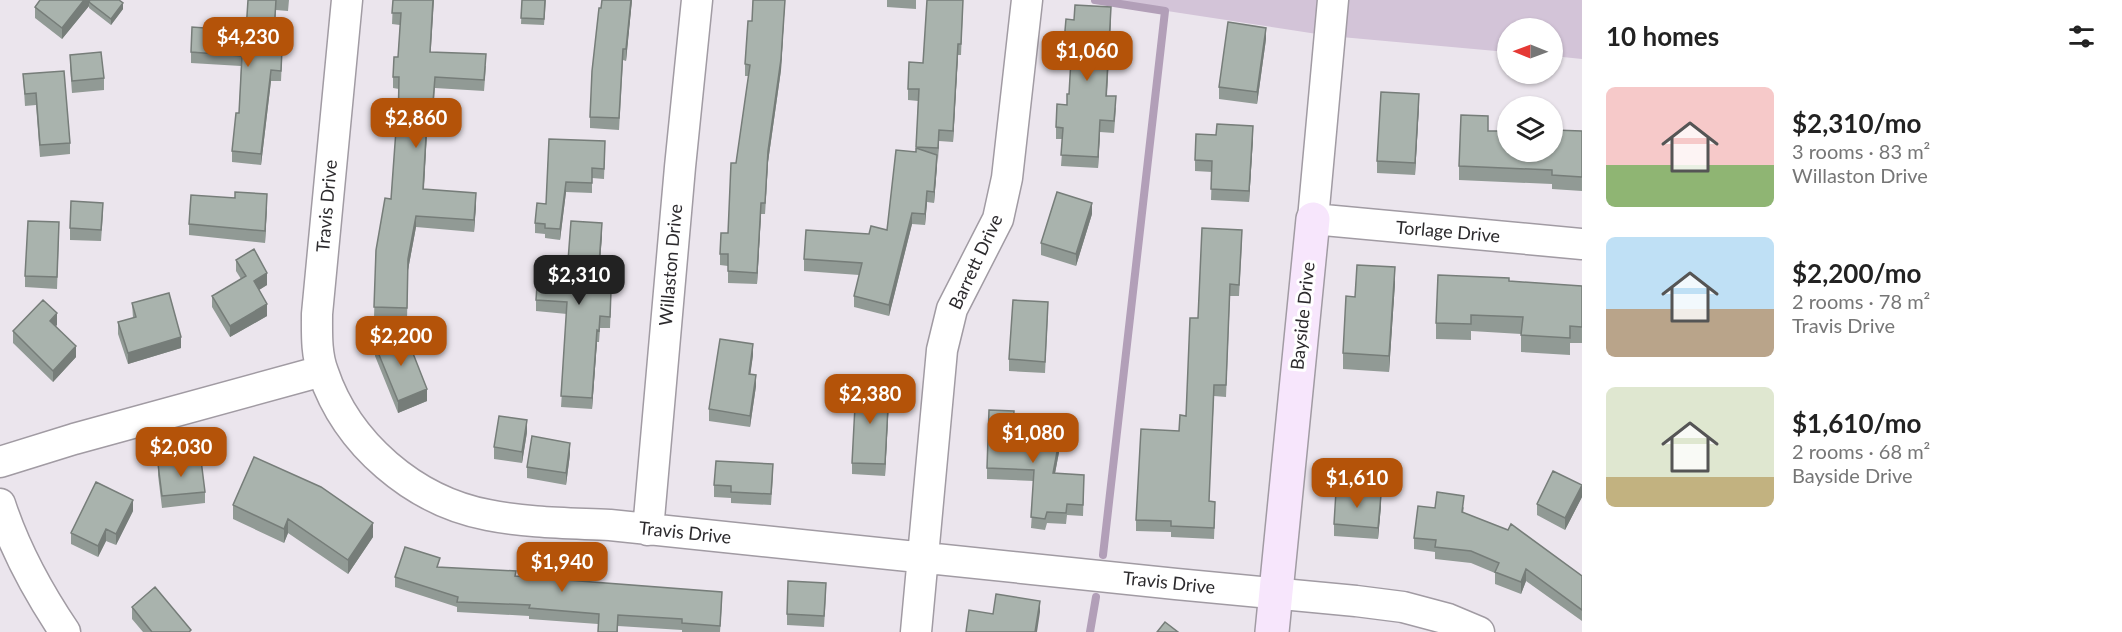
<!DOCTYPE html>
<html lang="en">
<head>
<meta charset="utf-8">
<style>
  body { margin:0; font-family:Lato,sans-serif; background:#f6f6f6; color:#222; height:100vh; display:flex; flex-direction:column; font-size:22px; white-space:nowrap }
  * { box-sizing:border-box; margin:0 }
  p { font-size:20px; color:#767676 }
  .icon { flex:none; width:33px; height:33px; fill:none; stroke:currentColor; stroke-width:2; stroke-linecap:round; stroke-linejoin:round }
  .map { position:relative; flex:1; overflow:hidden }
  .side { display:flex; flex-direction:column; background:#fff; width:540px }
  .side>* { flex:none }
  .needle { width:39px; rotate:271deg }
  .fabs { position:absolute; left:1497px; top:18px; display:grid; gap:12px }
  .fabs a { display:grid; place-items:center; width:66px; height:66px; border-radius:50%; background:#fff; box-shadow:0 2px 4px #0004; font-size:30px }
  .price { position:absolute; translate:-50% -51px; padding:0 14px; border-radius:12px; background:#b45309; color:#fff; font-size:20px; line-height:39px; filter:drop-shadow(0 2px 3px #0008) }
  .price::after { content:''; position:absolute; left:50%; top:36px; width:18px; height:14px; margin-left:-9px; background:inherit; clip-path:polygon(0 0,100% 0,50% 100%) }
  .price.active { background:#222; color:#fff }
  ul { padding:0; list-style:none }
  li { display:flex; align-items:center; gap:18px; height:150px; padding:0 24px }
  li span { display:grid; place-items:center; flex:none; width:168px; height:120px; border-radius:9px; color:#555 }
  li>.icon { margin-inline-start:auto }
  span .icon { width:72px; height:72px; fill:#fffc; stroke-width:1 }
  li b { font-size:26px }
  h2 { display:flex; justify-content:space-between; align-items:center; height:72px; padding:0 24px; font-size:26px }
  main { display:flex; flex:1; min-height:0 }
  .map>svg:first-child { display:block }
</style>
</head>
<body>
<main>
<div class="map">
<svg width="1582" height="632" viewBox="0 0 1582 632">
  <rect width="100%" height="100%" fill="#ebe5ed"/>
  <!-- green -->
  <path fill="#d3c4d8" d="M1095,0h487v59l-29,-3 -1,-28h-44l-1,24 -177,-16z"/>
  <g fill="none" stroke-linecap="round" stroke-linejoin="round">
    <!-- stream -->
    <path stroke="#b29fb8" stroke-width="8" d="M1095,0l70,11 -62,544
      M1090,632l6,-35"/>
    <!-- street casing -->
    <g stroke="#a19ba3" stroke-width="33">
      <path id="street" d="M347,0l-30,314c0,19 -1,40 6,58 24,72 91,129 165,143 40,8 82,8 122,10l566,59 180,17 47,6 45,12 31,13
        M1333,0l-20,219 269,25
        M0,462l74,-23 248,-68
        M0,504c15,46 38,88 65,128
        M648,530l32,-363 17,-167
        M916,632l26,-282 10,-41 46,-90 9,-41 20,-178"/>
    </g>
    <!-- secondary casing -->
    <g stroke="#a19ba3" stroke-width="36">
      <path id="secondary" d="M1272,632l41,-413"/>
    </g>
    <!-- street -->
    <use href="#street" stroke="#fff" stroke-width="30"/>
    <!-- secondary -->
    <use href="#secondary" stroke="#f7e6fc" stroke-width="33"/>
  </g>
  <!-- wall -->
  <path fill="#919a95" d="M89,0v2l34,7 -12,16 -22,-17v-2l-27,33 -27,-21v-11z
    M248,0h41l-1,11 -12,-1 -2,38 8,11 -1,22h-10l-10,84 -29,-3v-11l7,-38 2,-47 -50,-3v-11l55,-21z
    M393,0l37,52 56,14 -2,25 -49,-3 -2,25h-5l-4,76 52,16 -2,27 -58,-5 -8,43 -1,49 -33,-1 2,-68 15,-51 7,-68 1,-42 -6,-1v-11l5,-20 2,-32 -8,-1z
    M522,0h24l-2,25 -23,-1z
    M632,0l-6,61 -3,-1 -4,70 -29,-2v-11z
    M753,0h32l-4,70 -13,92 -3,52h-4l-4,70 -29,-1v-17l-8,-1v-11l8,-21 8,-70 13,-87h-4v-12l7,-43z
    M887,0h29v9l-29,-2z
    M963,7l-2,48h-3l-5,87 -14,-1 -5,62 -7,-1 -2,23 -13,-1 -23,92 -35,-9v-11l5,-21 -55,-4v-12l65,-25 18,-4 29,-78 2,-51 -10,-1v-11l15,-26z
    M1111,18l-4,78 9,12 -2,25 -14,-1 -2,36 -37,-2 2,-27h-7v-12l11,-22 2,-11 3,-40 -8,-1v-11l10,-22z
    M1266,39l-9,65 -38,-5v-12z
    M70,55l34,23v12l-32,3 -2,-27z
    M23,74l47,69v11l-30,3 -4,-52 -11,1z
    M1419,105l-4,70 -38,-2v-12z
    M1488,131l20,21 74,-21v60l-30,-2v-5l-93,-4v-14z
    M1253,138l-4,64 -38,-2 1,-28 -17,-1v-11z
    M549,139l56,13 -1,27 -12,-1v15l-26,-1 -6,48 -15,-2v-4l-10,-1v-10l11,-19z
    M267,205l-2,38 -76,-8v-11z
    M103,214l-2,27 -31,-1v-12z
    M1092,214l-16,52 -35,-11v-12z
    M59,233l-2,56 -32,-2v-11z
    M602,235l-3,42 4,14 8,12 -1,25h-10l-1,14h-2l-5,67 -31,-2 6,-93 -31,-3v-11l31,-26z
    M1242,242l-3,54h-9l-4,101 -12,-1 -5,105 6,12 -1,26 -43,-2v-5l-35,-1v-11l50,-104 12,-98z
    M236,260l31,25 -8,5 8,26 -37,21 -18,-30v-11l29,-17 -5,-8z
    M1509,281l73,5v57h-12v12l-49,-3v-18l-50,-3v9l-35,-1v-16z
    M1395,283l-6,89 -46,-3v-16l12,-56z
    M132,303l49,45 -53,16 -10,-30v-12l15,-4z
    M1048,313l-3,60 -36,-2v-12z
    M57,325l-1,1 20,31 -23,25 -40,-39v-12z
    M375,345l52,56 -29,12 -23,-57z
    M753,355l-3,19 6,12 -6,41 -41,-6v-12z
    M889,399l-4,77 -33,-2v-11z
    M1014,428l12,2 34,17 -5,26 29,12 -1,31 -16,-1 -1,9 -19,-1 -2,7 -14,-2 3,-47 -47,-2v-11z
    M527,432l-5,31 -28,-4v-12z
    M570,454l-4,31 -39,-7v-11z
    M158,464l47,28v11l-43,5 -4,-33z
    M773,475l-2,30 -40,-2v-5l-17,-1v-12z
    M1582,485v12l-17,33 -28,-15v-11z
    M233,505l140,32 -25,37 -60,-41 -4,10 -51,-24z
    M1381,506l-3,33 -44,-3v-12z
    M1464,507l-1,6 119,63v45l-56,-40 -5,13 -26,-10v-11l-24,-10 -36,-4v-7l-21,-3v-11z
    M133,511l-17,34 -10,-4 -8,16 -27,-13v-11z
    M440,567l282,36 -2,29h-38v-2l-64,-4v6h-20v-8l-69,-5v-3l-72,-4v-5l-62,-20v-10z
    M826,595l-2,32 -37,-2v-11z
    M132,607l59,25h-48l-11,-13z"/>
  <!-- shaded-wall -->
  <path fill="#767d79" d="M84,0h5v6l-27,33v-11z
    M433,0h1l-4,63v-11z
    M631,0h1l-6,61v-12z
    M785,0l-4,70 -13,92 -3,52 3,-63z
    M123,3v6l-12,16v-6z
    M1111,7v11l-5,89v-11z
    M1266,28v11l-9,65v-12z
    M958,44v11l-5,87v-11z
    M271,70v11l-10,84v-11z
    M1419,94v11l-4,70v-12z
    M428,101v12l-5,88v-12z
    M1100,120v12l-2,36v-11z
    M1253,126v12l-4,64v-11z
    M939,130v11l-1,19v-12z
    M937,155v11l-3,37v-11z
    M566,182v10l-6,48v-11z
    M927,191v11l-2,23v-11z
    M476,193v12l-2,27v-12z
    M267,194v11l-2,38v-12z
    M761,203v11l-4,70v-11z
    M1092,203v11l-16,52v-12z
    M912,213v11l-23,92v-11z
    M416,216v11l-8,43 -1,49 1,-60z
    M602,223v12l-4,53v-11z
    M1395,267v16l-6,89v-16z
    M267,273v12l-13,8v-12z
    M267,304v12l-37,21v-11z
    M57,313v12l-7,7v-11z
    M597,330v12l-5,67v-11z
    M181,337v11l-53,16v-11z
    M753,344v11l-4,30v-11z
    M76,346v11l-23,25v-11z
    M756,375v11l-6,41v-11z
    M889,388v11l-4,77v-12z
    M427,389v12l-29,12v-12z
    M527,420v12l-5,31v-11z
    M1060,436v11l-7,37v-11z
    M570,443v11l-4,31v-12z
    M1582,485v12l-17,33v-12z
    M1381,495v11l-3,33v-11z
    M133,500v11l-17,34v-11z
    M288,519v14l-4,10v-14z
    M373,523v14l-25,37v-14z
    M106,529v12l-8,16v-11z
    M1526,569v12l-5,13v-12z
    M1040,601v11l-3,20h-2z"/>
  <!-- building -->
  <path fill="#a9b3ad" stroke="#767d79" stroke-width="1.5" d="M40,0h44l-22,28 -27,-21z
    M90,0h29l4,3 -12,16 -22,-17z
    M248,0h28l-3,48 9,1 -1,22 -10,-1 -10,84 -29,-3 4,-38h3l3,-57 -51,-4 1,-25 54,4z
    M393,0h40l-3,52 56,2 -2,26 -49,-3 -2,25 -5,-1 -5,88 53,4 -2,27 -58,-4 -8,43 -1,49 -33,-1 2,-57 9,-52 6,1 5,-69 2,1 1,-54h-6l1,-20h4l3,-44h-9z
    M522,0h23l-1,19 -23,-1z
    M602,0h29l-5,49h-3l-4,69 -29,-1 2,-46 7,-63h2z
    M753,0h32l-4,59 -13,92 -3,52h-4l-4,70 -29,-2v-17h-8l1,-21h7l3,-70h5l14,-98 -5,-1 3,-43h4z
    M927,0h36l-2,44h-3l-5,87 -14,-1 -1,18 -22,-1 3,-58h-11l1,-27 14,1z
    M1075,5l36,2 -5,89h10l-2,25 -14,-1 -2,37 -37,-2 2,-27 -7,-1 1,-23 10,1v-11h2l3,-52h-8l2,-23 8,1z
    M1228,22l38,6 -9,64 -38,-5z
    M101,52l3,26 -32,3 -2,-26z
    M64,71l6,72 -30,2 -4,-52 -11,1 -2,-20z
    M1381,92l38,2 -4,69 -38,-2z
    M1461,115l27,1v15h20v21h44v-19h2v-3l28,1v46l-30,-2v-5l-93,-4z
    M1217,124l36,2 -4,65 -38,-2 1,-28 -17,-1 1,-26 20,1z
    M549,139l56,2 -1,28 -12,-1v15l-26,-1 -6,47 -15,-1v-4l-10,-1 2,-20 9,1z
    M916,148l21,7 -3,37 -7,-1 -2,23 -13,-1 -23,92 -35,-9 8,-33 -58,-4 2,-29 63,4 2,-8 16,4 9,-80 20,2z
    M235,192l32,2 -2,37 -76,-7 2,-29 44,3z
    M1057,192l35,11 -16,51 -35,-11z
    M71,201l32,2 -2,27 -31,-2z
    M28,221l31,1 -2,55 -32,-1z
    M571,221l31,2 -4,54h5v14h8l-1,26 -10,-1 -1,15 -2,-1 -5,68 -31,-2 6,-94 -31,-2 2,-29 29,3z
    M1202,228l40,2 -3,55 -9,-1 -4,101h-12l-5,116 6,1 -1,26 -43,-2v-5l-35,-1 5,-91 38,2 1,-16 6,1 4,-98h8z
    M254,249l13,24 -13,8 13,23 -37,22 -18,-30 34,-20 -10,-16z
    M1357,265l38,2 -6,89 -46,-3 3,-57 9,1z
    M1438,275l71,3v3l73,5v41l-12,-1v12l-49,-3 2,-18 -52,-2v9l-35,-1z
    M169,293l12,44 -53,16 -10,-31 18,-5 -4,-14z
    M43,300l14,13 -7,8 26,25 -23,25 -40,-40z
    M1013,300l35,2 -3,60 -36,-3z
    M405,333l22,56 -29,12 -23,-56z
    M720,339l33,5 -4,30 7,1 -6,41 -41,-7z
    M856,387l33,1 -4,76 -33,-1z
    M989,410l25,1 -1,17h13v2l34,6 -7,37 31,2 -1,30 -16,-1 -1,9 -19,-1 -2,7 -14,-2 3,-47 -47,-2z
    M499,416l28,4 -5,32 -28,-5z
    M532,436l38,7 -4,30 -39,-6z
    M254,457l67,30 52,36 -25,37 -60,-41 -4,10 -51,-24z
    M201,460l4,32 -43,4 -4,-32z
    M716,461l57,3 -2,30 -40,-2v-6l-17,-1z
    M1553,471l29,14 -17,33 -28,-14z
    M96,482l37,18 -17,34 -10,-5 -8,17 -27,-13z
    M1336,491l45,4 -3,33 -44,-4z
    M1437,492l27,4 -2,16 46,18 3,-6 71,52v34l-56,-41 -5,13 -26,-10 4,-9 -28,-12 -36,-4 1,-7 -22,-2 4,-32 17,2z
    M405,547l35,11 -3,9 79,4 -1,5 207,16 -2,34 -38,-3v-4l-64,-4 -1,17h-19l1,-18 -70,-6 1,-3 -73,-3 1,-5 -63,-20z
    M788,581l38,2 -2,33 -37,-2z
    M155,587l36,43 -2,2h-37l-20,-25z
    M996,594l44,7 -5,31h-69l3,-22 24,4z
    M1165,622l13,10h-21z"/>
  <g text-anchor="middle" stroke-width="6" stroke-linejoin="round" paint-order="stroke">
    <!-- street labels -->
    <g font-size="18" fill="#2c2a2d" stroke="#fff">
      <text transform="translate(327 206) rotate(-85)" y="6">Travis Drive</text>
      <text transform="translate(1448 232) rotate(5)" y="6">Torlage Drive</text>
      <text transform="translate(976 262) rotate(-65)" y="6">Barrett Drive</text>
      <text transform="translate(671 265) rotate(-85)" y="6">Willaston Drive</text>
      <text transform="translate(1303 316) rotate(-84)" y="6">Bayside Drive</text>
      <text transform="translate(685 533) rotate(6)" y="6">Travis Drive</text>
      <text transform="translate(1169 583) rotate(6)" y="6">Travis Drive</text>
    </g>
  </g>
</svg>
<div class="fabs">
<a><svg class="needle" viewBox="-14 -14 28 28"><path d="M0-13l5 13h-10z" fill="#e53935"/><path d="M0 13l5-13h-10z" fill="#767676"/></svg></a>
<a><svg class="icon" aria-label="layers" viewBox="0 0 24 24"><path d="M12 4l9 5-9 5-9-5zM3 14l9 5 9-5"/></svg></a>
</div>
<b class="price" style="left:248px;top:68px">$4,230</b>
<b class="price" style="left:1087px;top:82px">$1,060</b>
<b class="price" style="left:416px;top:149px">$2,860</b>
<b class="price active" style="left:579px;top:306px">$2,310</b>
<b class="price" style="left:401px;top:367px">$2,200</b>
<b class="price" style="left:870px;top:425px">$2,380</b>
<b class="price" style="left:1033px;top:464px">$1,080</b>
<b class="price" style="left:181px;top:478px">$2,030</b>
<b class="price" style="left:1357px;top:509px">$1,610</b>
<b class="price" style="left:562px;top:593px">$1,940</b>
</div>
<section class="side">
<h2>10 homes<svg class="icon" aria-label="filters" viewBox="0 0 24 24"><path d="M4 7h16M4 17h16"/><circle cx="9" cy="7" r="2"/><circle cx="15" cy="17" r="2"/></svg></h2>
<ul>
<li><span style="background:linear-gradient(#f6c9c9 65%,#8fb573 0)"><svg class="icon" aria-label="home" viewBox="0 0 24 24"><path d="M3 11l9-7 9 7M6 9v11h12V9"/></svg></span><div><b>$2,310/mo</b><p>3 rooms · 83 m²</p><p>Willaston Drive</p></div></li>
<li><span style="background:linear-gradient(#bfe0f5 60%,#b9a48a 0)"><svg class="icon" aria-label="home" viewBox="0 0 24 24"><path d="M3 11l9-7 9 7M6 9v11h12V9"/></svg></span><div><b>$2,200/mo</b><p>2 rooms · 78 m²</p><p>Travis Drive</p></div></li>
<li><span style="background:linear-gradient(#dfe7d0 75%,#c2b280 0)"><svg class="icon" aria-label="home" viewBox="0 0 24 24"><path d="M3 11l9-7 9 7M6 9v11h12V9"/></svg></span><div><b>$1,610/mo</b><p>2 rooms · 68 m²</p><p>Bayside Drive</p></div></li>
</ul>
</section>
</main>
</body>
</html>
